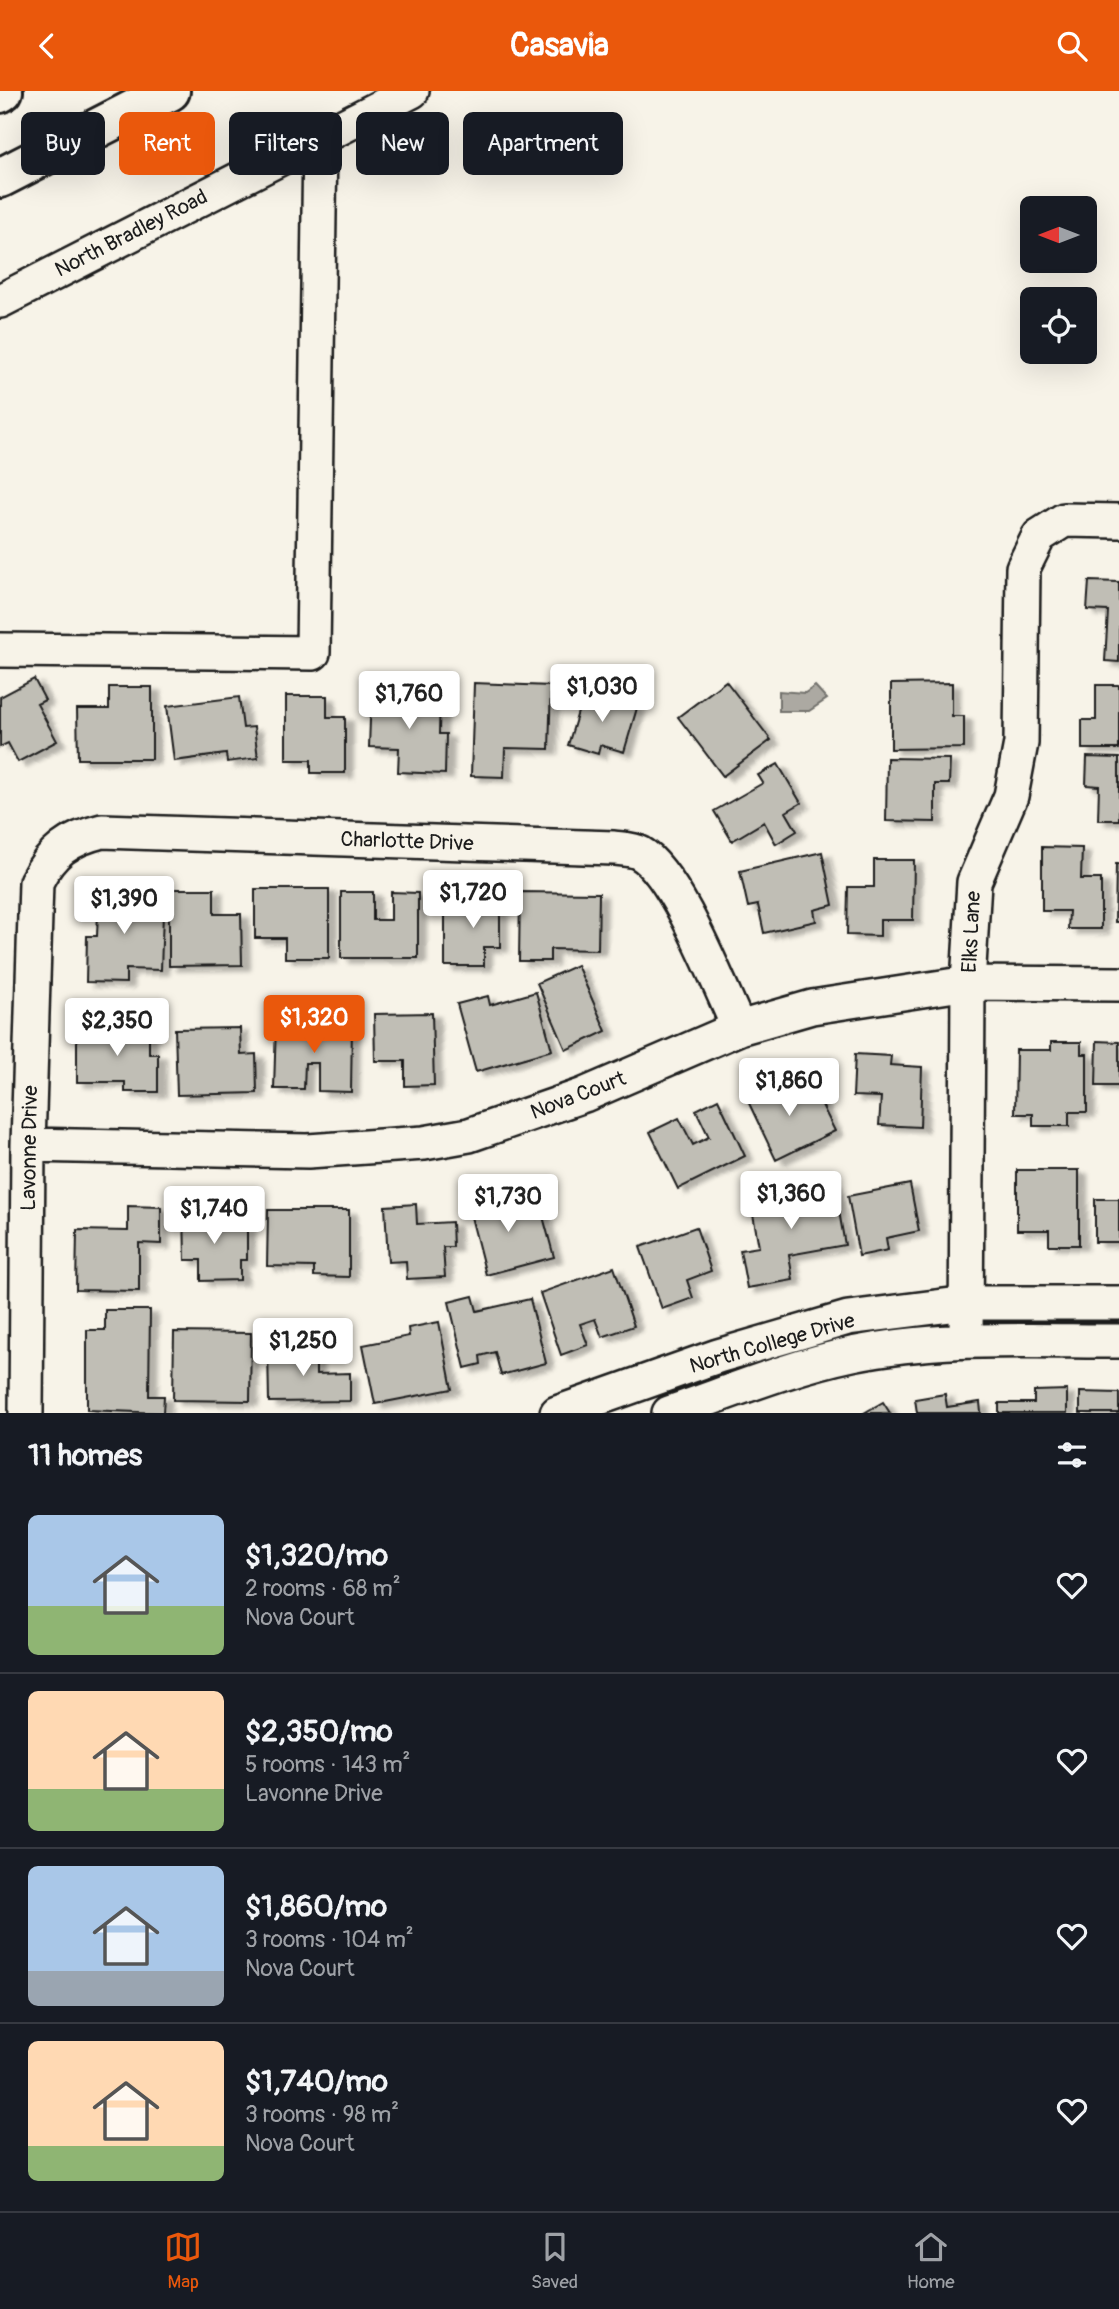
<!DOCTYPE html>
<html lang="en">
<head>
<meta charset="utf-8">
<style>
  body { margin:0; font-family:Pangolin,sans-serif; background:#242831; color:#f1f3f6; height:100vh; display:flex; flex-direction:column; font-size:26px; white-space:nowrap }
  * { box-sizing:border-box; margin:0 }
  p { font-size:23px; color:#9ea1a6 }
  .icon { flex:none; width:38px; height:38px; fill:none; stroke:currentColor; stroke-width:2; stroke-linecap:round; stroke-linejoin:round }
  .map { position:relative; height:1322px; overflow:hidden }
  .sheet { display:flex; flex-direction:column; background:#171b24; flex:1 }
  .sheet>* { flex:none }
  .hud { position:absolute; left:21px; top:21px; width:700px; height:63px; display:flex; gap:14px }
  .needle { width:46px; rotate:270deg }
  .controls { position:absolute; left:1020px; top:105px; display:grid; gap:14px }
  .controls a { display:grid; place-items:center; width:77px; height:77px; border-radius:10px; background:#171b24; box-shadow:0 7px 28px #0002; font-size:35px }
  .price { position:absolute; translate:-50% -60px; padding:0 16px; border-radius:7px; background:#fff; color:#222; font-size:23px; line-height:46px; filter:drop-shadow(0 2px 4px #0008) }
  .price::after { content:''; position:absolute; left:50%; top:42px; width:21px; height:16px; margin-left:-10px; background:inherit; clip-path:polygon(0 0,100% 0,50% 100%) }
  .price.active { background:#ea580c; color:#fff }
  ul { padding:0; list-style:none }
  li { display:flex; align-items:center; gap:21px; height:175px; padding:0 28px }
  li+li { border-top:2px solid #363941 }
  li span { display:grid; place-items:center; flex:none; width:196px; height:140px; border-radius:10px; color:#555 }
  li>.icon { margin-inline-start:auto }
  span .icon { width:84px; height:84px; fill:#fffc; stroke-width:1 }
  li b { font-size:30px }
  h2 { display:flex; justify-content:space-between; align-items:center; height:84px; padding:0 28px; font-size:30px }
  .pill { padding:0 24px; border-radius:10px; background:#171b24; box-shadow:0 7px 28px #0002; font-size:24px; line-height:63px }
  .pill.active { background:#ea580c; color:#fff }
  header { display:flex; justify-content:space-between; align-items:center; height:91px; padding:0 28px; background:#ea580c; color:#fff; font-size:32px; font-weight:800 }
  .menu { display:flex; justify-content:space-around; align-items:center; height:98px; border-top:2px solid #363941; background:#171b24; font-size:19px; color:#9ea1a6 }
  .menu a { display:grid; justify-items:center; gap:4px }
  .menu .active { color:#ea580c }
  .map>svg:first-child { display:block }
</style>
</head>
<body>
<header><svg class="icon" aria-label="back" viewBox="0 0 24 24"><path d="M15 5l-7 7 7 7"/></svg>Casavia<svg class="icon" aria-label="search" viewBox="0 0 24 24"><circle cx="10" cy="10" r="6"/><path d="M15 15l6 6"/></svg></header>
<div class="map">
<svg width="1119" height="1322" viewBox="0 0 1119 1322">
  <defs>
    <filter id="shadow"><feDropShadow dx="8" dy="4.5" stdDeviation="2" flood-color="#0004"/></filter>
  </defs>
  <rect width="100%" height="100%" fill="#f7f3e8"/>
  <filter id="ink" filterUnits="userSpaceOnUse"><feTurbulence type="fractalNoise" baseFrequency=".0143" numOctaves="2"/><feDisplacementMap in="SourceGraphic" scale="14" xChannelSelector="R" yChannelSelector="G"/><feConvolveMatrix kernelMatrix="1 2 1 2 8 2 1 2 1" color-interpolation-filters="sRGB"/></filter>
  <g filter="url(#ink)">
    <!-- water -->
    <path fill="#aca9a2" stroke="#72716c" stroke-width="2" d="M815,595l12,13 -18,12h-30v-20l26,2z"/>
    <!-- building -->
    <path fill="#c0beb5" stroke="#1c1c1c" stroke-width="2" filter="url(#shadow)" d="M1089,490l30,1v80l-14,-1 3,-50 -21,-1z
      M34,588l11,21 -8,4 20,37 -39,21 -10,-19 -8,4v-50z
      M726,590l45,59 -48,36 -45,-59z
      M474,592l77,3 -2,63 -44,-1 -1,29 -33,-1z
      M952,592v33h12v32l-73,1v-65z
      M1096,594h23v64h-37v-29h14z
      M109,596h43v72h-74l-1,-50h32z
      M584,601l53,16 -13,44 -24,-7 -2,9 -30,-9z
      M371,602l69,2 -1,39h7l-1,40 -47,-2 1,-24 -30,-1z
      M286,605h41v21h18v56h-34v-13h-25z
      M239,606l4,31 11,-1 4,31 -31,4 -1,-8 -52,7 -7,-55z
      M1087,666l32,1v62h-21l1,-34 -13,-1z
      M887,667l63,1 -1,25h-14v38l-49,-1z
      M778,673l23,39 -15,9 11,19 -21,13 -12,-22 -32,19 -18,-30 49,-28 -5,-8z
      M1042,756l40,1 -1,31h20v50h-33l1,-18h-27z
      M822,761l11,53 -19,5 2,11 -52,12 -6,-28 -10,2 -8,-36z
      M874,769h40l-1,60h-33v16l-33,-1 1,-48h26z
      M1116,773h3v58h-4z
      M99,797l53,2v23h11l-2,57 -35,-1v14l-40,-1 1,-46h10z
      M169,798h45v25h27l1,51 -73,1z
      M255,798h74v69h-44v-20h-30z
      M468,800h32v56h-16v19h-39v-55l23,1z
      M341,801h32v28h18v-28l27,1v65h-77z
      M520,801l79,1 -1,57 -48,-1v12h-31z
      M577,874l29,66 -40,19 -29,-67z
      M536,901l16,58 -76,22 -19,-68 31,-8 2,9z
      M432,922l2,72 -29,1v-25h-30l-1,-47z
      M276,932l76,1 -1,68 -33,-1v-28h-13l-1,26h-30z
      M77,936h72v27h9v38h-33v-10h-48z
      M240,937l1,27 15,-1 1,39 -80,2 -2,-66z
      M1097,950l22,1v44h-23z
      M1051,951h30v12h6v58h-18v14h-36v-12h-18l1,-64h35z
      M855,963l36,2 -1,9 32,2 -2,60 -41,-2 2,-28 -28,-1z
      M777,988l9,18 26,-12 23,46 -59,29 -31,-65z
      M718,1008l27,57 -67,33 -28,-57 29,-14 14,27 16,-8 -13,-27z
      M1017,1079h62v75h-30v-15h-32z
      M834,1092l11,62 -56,10 4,25 -46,8 -7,-38 19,-3 -9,-49z
      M910,1093l9,47 -33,7 2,12 -29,6 -11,-60z
      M510,1099l6,26 25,-7 13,48 -68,18 -19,-74z
      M1095,1108h24v43h-24z
      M416,1113l1,20 35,-2 1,25h-10l2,30 -38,2 -1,-18 -18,1 -3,-56z
      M128,1115l33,1v37l-22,-1v48l-63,-1 1,-60 51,1z
      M184,1118h32v19h31v32h-7v20l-39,1v-21h-16z
      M268,1119h81v67l-35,-1v-9l-47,-1z
      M696,1136l15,44 -24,9 6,18 -31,11 -22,-62z
      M614,1176l20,59 -32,11 -7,-18 -15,5 8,21 -27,10 -21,-62z
      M473,1205l4,15 53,-12 16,64 -45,12 -6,-23 -15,4 1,8 -16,4 -16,-66z
      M105,1219h45l-1,86h15l-1,17 -76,-3v-80h18z
      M439,1231l13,67 -77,15 -12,-59 46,-9 -1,-8z
      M174,1241l77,1 -1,68 -77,-1z
      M316,1256v27l34,-1v28l-81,1 -1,-54z
      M1067,1299v23h-68v-10h35v-12z
      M1080,1301l39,1v20h-39z
      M945,1303l2,13 33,-5 1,11h-64l-2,-14z
      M883,1311l7,11h-26z"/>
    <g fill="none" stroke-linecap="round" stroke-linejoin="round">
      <!-- minor casing -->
      <g stroke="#1c1c1c" stroke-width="38">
        <path id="minor" d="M0,210l412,-210
          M0,559l313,3 7,-514
          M28,1054l280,6 116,-8 45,-8 115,-40 155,-67 73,-21 156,-24 151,1
          M966,1250l2,-358 6,-101 37,-86 10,-53 2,-175 16,-32 25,-16 55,1
          M26,1322l2,-268 8,-263c15,-30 33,-43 66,-51l512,17c8,1 19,1 26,5 36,20 80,135 99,175
          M557,1322l161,-57 130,-38 119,-15h152
          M669,1322c61,-21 121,-46 183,-59 87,-18 179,-13 267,-13"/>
      </g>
      <!-- highway casing -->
      <g stroke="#1c1c1c" stroke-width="44">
        <path id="highway" d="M0,2l3,-2
          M0,87l170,-87"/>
      </g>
      <!-- minor -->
      <use href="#minor" stroke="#f7f3e8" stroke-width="33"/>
      <!-- highway -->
      <use href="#highway" stroke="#f7f3e8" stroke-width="38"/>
    </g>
  </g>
  <g text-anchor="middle" stroke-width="5" stroke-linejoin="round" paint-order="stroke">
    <!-- street labels -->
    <g font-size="21" fill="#1c1c1c" stroke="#f7f3e8">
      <text transform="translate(131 142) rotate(-27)" y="7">North Bradley Road</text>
      <text transform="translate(407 750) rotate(2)" y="7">Charlotte Drive</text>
      <text transform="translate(971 841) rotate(-87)" y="7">Elks Lane</text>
      <text transform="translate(578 1004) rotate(-21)" y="7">Nova Court</text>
      <text transform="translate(29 1057) rotate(-89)" y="7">Lavonne Drive</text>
      <text transform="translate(772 1252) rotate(-16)" y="7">North College Drive</text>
    </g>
  </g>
</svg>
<div class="controls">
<a><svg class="needle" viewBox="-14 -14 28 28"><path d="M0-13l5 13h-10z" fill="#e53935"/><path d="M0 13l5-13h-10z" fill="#9ea1a6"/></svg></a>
<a><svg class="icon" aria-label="locate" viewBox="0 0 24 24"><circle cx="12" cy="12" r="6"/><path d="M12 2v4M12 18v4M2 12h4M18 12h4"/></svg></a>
</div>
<b class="price" style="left:602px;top:633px">$1,030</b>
<b class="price" style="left:409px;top:640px">$1,760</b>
<b class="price" style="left:473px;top:839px">$1,720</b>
<b class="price" style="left:124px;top:845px">$1,390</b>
<b class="price active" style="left:314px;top:964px">$1,320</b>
<b class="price" style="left:117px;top:967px">$2,350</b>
<b class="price" style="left:789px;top:1027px">$1,860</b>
<b class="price" style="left:791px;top:1140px">$1,360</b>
<b class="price" style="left:508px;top:1143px">$1,730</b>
<b class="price" style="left:214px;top:1155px">$1,740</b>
<b class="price" style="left:303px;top:1287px">$1,250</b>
<div class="hud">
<a class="pill">Buy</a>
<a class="pill active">Rent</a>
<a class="pill">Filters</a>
<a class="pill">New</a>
<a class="pill">Apartment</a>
</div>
</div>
<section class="sheet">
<h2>11 homes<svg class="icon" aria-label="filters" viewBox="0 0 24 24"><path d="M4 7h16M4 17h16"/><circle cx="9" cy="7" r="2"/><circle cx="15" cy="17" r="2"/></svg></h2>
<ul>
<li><span style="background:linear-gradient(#a9c7e8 65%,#8fb573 0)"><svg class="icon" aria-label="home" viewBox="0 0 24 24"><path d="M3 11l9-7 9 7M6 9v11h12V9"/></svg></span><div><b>$1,320/mo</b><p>2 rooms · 68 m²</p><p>Nova Court</p></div><svg class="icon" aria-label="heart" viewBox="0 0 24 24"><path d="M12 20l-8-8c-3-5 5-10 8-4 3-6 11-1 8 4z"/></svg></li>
<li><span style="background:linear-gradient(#ffd9b3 70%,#8fb573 0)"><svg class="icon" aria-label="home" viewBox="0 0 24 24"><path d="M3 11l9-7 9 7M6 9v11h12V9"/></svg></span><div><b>$2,350/mo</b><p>5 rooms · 143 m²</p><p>Lavonne Drive</p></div><svg class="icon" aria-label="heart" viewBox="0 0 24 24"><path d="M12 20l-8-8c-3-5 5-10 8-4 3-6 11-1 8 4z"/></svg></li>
<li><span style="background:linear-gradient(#a9c7e8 75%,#9aa5b1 0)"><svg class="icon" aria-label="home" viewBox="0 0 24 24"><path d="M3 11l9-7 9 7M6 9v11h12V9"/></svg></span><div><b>$1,860/mo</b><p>3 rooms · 104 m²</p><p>Nova Court</p></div><svg class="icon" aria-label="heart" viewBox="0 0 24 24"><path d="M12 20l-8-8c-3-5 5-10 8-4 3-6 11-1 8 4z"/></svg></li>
<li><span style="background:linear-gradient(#ffd9b3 75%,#8fb573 0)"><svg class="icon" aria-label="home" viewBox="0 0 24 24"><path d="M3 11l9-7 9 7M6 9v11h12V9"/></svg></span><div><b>$1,740/mo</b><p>3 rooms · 98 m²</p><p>Nova Court</p></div><svg class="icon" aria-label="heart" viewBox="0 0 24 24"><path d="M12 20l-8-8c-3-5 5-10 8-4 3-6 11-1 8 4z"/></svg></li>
</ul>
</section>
<nav class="menu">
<a class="active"><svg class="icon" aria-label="map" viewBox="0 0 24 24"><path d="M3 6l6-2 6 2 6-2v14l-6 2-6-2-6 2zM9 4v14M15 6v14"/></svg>Map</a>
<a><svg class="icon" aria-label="saved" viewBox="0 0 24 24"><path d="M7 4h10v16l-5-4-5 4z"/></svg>Saved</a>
<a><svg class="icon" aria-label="home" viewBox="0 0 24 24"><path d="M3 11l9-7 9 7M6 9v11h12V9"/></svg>Home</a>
</nav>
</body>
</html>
